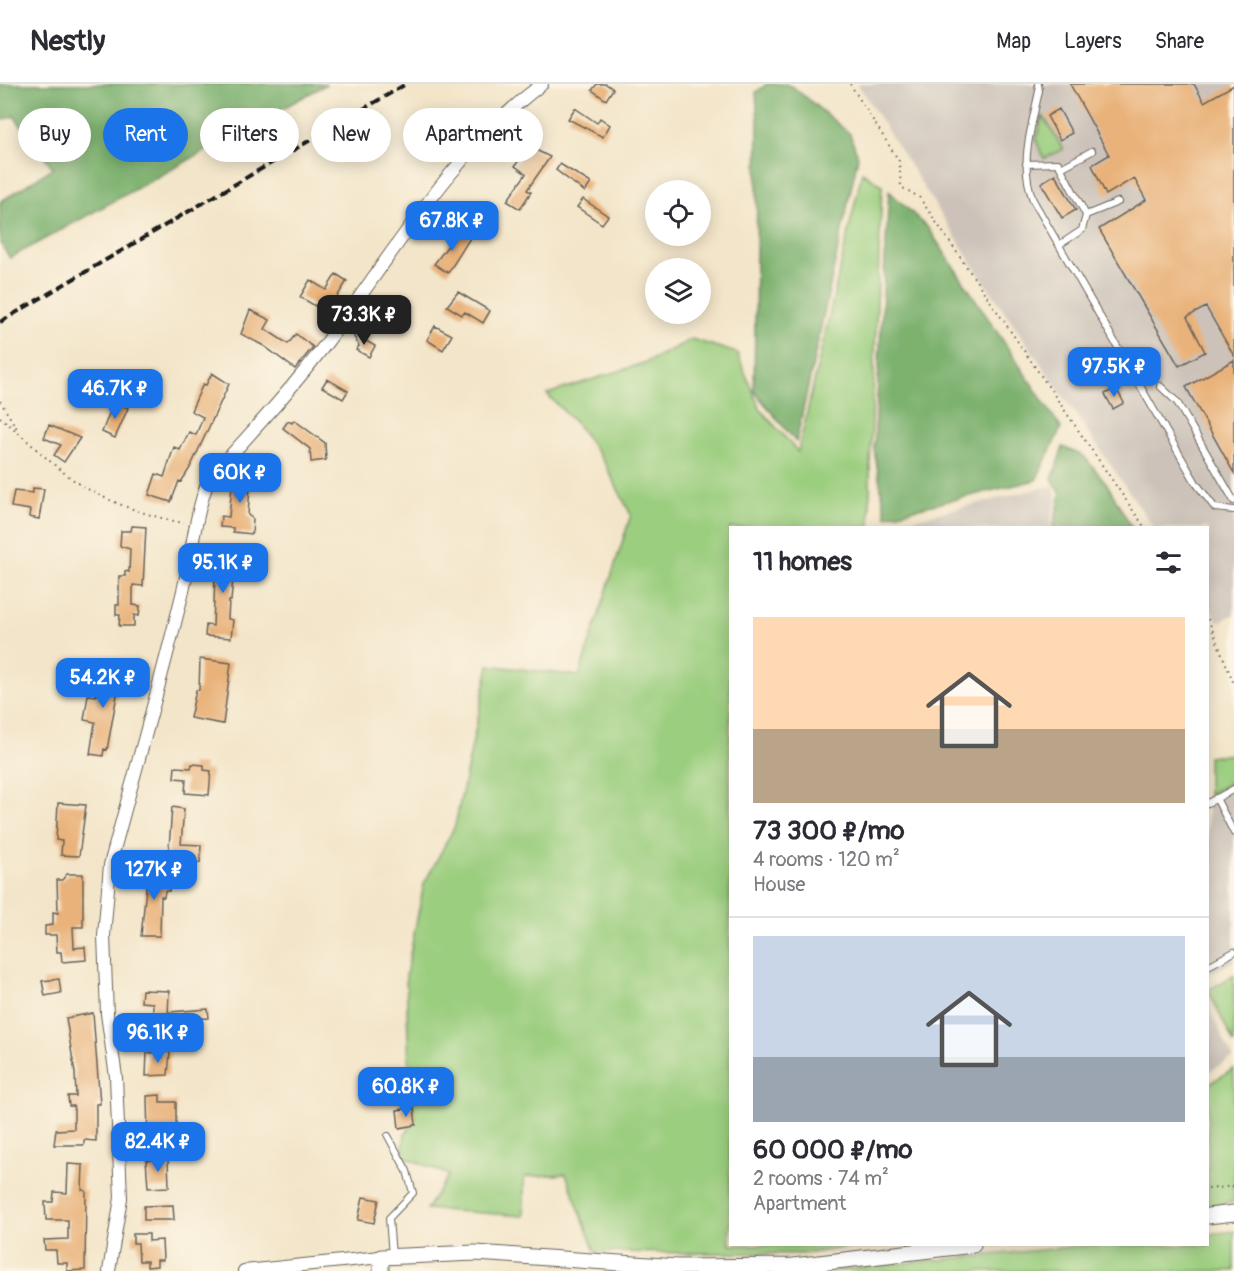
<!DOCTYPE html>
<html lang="en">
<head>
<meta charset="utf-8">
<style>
  body { margin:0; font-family:Pangolin,sans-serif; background:#f7f7f7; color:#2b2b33; height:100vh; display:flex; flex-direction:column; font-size:22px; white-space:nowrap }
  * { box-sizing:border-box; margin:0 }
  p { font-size:20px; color:#7c7c81 }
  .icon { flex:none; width:33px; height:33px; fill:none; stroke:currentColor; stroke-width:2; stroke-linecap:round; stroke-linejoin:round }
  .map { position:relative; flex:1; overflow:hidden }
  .sheet { position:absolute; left:729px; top:442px; width:480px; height:720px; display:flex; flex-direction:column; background:#fff; border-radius:0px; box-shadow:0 3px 15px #0003 }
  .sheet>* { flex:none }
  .top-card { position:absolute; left:18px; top:24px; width:570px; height:54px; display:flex; gap:12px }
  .buttons { position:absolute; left:645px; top:96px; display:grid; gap:12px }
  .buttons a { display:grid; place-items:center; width:66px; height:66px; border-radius:50%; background:#fff; box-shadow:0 3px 15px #0003; font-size:30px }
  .price { position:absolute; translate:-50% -51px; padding:0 14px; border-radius:12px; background:#1a73e8; color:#fff; font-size:20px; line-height:39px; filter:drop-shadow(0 2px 3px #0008) }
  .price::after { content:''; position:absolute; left:50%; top:36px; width:18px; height:14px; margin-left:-9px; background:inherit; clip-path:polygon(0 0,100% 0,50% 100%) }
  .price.current { background:#222; color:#fff }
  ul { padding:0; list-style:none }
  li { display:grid; align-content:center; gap:12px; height:318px; padding:0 24px }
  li+li { border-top:2px solid #e1e1e2 }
  li span { display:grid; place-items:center; height:186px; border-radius:0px; color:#555 }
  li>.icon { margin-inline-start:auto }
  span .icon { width:108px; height:108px; fill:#fffc; stroke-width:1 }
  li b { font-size:26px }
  h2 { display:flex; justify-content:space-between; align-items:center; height:72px; padding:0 24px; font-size:26px }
  .pill { padding:0 21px; border-radius:27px; background:#fff; box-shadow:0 3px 15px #0003; font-size:21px; line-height:54px }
  .pill.current { background:#1a73e8; color:#fff }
  header { display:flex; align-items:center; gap:36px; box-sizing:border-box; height:84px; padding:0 30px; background:#fff; border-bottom:2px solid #e1e1e2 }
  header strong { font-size:28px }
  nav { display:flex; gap:33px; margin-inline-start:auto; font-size:21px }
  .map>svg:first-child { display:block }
</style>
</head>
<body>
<header>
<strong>Nestly</strong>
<nav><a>Map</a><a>Layers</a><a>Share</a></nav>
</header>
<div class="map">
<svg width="1234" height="1187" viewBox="0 0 1234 1187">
  <rect width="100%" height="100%" fill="#fcf5e5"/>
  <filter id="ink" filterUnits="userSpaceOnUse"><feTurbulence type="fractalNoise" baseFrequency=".0167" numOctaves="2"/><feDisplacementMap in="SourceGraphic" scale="12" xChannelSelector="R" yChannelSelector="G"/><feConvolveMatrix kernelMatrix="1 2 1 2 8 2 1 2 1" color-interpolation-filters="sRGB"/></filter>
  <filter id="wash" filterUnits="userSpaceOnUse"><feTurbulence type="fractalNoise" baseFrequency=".008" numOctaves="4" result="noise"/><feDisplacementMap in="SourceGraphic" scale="24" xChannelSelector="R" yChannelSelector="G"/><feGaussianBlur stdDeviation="1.35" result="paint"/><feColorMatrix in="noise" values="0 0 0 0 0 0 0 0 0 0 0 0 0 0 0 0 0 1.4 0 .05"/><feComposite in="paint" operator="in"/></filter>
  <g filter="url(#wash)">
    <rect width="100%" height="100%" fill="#f3e5c9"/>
    <!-- industrial -->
    <path fill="#ccc2b9" d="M858,0h376v530l-15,8 -11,-17v-77h-54l-173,-251z
      M1054,401l2,14 -6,29 -169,-1z
      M1234,670v207l-26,14v-218z
      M1208,924l25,50 -25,14z"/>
    <!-- green -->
    <path fill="#9bce7f" stroke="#5c754e" stroke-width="1.5" d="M1043,32l20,33 -19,10 -8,-19z
      M862,88l20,13 -12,281v62h-140v717h137l-64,9 -208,-2 -29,-78 -42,3v39l-98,-7 23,-34 -47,-19 3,-22 11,-15 -6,-21 -4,-123 18,-91 31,-58 34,-161 90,11 52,-161 -27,-53 -25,-35 -32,-33 100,-32 45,-23 45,14 23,56 38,43z
      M1234,670v26l-26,15v-38z
      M1234,891v69l-26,-54z
      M1234,985v133l-26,3v-121z
      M1234,1147v40h-410l267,-26h117v-11z"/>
    <!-- forest -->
    <path fill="#7cb16e" stroke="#4c6645" stroke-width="1.5" d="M0,0h327l-317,174 -10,-15v-41l53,-34 -39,-52 -14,5z
      M767,0h18l8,3 57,47 8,23 -62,285 -42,-51 4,-268 -2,-31z
      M889,107l39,37 133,200 -25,52 -150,36 -12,-66z
      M1063,363l21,9 23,28 25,44h-79l8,-34 -9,-15z"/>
    <g id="blocks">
      <!-- building -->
      <path fill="#e9b27a" d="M597,0h9l7,5 -7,11 -14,-10z
        M1070,0h124l10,18 30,-17v271l-28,-49 -19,10 18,35 -26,14 -80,-137 47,-29 -12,-22 -28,17 -14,-30 17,-10z
        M575,24l22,15 3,-5 10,7 -7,12 -35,-18z
        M1059,25l13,24 -12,7 -13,-24z
        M528,62l22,11 -23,33 4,2 -11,17 -13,-8 19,-27 -11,-8z
        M560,80l31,19 -6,9 -29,-22z
        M1055,90l21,36 -14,8 -21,-35z
        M583,115l25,17 -6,8 -25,-17z
        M473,124l7,4 2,-3 15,10 -11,17 -7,-4 4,-7 -15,-9z
        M459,147l11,7 -22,35 -14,-9z
        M336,190l11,7 -20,32 -27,-16 10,-17 16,10z
        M458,208l32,19 -7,12 -18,-11 -3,3 -15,-9z
        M250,226l20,10 -5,9 23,15 8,-10 17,13 -18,22 -31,-23 -23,-12z
        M435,242l17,9 -9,15 -16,-10z
        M352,249l23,13 -6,11 -13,-7 3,-4z
        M1234,276v113l-48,-86z
        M212,289l17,11 -39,84 -9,14 -2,-1 -8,21 -22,-7 7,-21 8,3 10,-30 6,3 9,-18 7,3 7,-18 -12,-6 12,-27 3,1z
        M116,292l11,4 -6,15 -11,-4z
        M327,295l21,12 -5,8 -21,-12z
        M1116,304l8,15 -11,6 -8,-15z
        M114,317l14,7 -13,30 -13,-6z
        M294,336l31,23 1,17 -15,2 -1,-13 -27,-21 5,-7 4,2z
        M49,341l31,13 -16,24 -10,-7 7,-10 -17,-7z
        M240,388l15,2 -1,13h-4l-2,28 5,4 -1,15 -19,-2v-4l-13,-1 1,-11 8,1 3,-32 -5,-1 1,-10 11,1z
        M33,404l11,1 -5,30 -10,-2 1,-7 -19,-3 3,-16 19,2z
        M132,442l14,1 -3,59 -10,-1v20l7,1 -1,10 -5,-1v11h-15l1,-11h-4v-10h3v-29h6v-5l4,1 1,-23 -10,-3 1,-15h10z
        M225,464l14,1 -2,18h-3l-3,34h-2l-1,18 5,1 -2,18 -26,-2 1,-11 7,1 3,-73 9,1z
        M200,575l31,4 -8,61 -33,-6 6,-28h3z
        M100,586l25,3 -2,12 -3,-1 -2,5 -11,61 -3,-1 -1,7 -13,-2 5,-32 -11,-2 4,-25 8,1z
        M192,680l12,1v5l7,1 -2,24 -24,-2 1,-14 -12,-1 1,-11 16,1z
        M58,719l28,2 -7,51 -18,-1 1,-14 -6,-1z
        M172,723l12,2 -3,35 20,1 -1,18 -32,-1z
        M148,785l23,3 -2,19h-4l-1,6 -3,-1 -1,40h-19z
        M67,790h16v53h-10l1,21 11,-1 1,13 -24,2 -1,-10h-4l-1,-17h-11v-9l8,-1v-13l5,1 -1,-33h5z
        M59,895l2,14 -16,3 -3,-15z
        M142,906l27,1 -1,25h-15v-13l-12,-1z
        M208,925l1,9 -18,1v15l-20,1 -1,-23z
        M93,929l7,91h-4v37l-12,-1v5h-30l2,-15 18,-1v-23h-5l-1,-10h8l-1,-23 -9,-55z
        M170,968l-2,23 -22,1 1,-23z
        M160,1011v7h16v28h10v13h-38l-1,-47z
        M414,1024l2,17 -17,3 -2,-18z
        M168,1075l1,28 -21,1 -2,-28z
        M68,1080l15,1 -1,25 4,1 -1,79 -18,1v-8h-10l-1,-13h-11l-1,-10 24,-1v-19h-22l-1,-18h8l1,-10 13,1z
        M363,1113l16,3 -5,23 -16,-3z
        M173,1121l1,15h-30v-14z
        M133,1150h16v7l13,-1 1,20h-6v6l-10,1v-6h-8l-1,-18h-5z"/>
    </g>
  </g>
  <g filter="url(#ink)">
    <use href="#blocks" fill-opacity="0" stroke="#676259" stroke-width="1.5"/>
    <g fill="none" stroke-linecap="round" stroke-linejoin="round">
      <!-- service casing -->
      <g stroke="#676259" stroke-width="8">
        <path id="service" d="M1038,0l1,7c-8,38 -20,73 -6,109l163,283 19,25 19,2
          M1026,80l32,-1 28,52 -4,15 -23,15
          M1061,84l31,-17
          M1086,131l32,-13
          M1160,302l17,16 57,99
          M1216,714l18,35
          M1208,719l26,-14
          M1208,882l26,-14
          M388,1052l19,35 6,22 -24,25 3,38"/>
      </g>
      <!-- minor casing -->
      <g stroke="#676259" stroke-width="14">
        <path id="minor" d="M109,1187l12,-73 -5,-121 -9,-63 -3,-78 6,-71c24,-90 50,-180 72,-270 10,-39 12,-79 27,-116 41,-45 83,-90 119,-138 66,-89 125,-190 214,-257
          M244,1187l137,-14"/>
      </g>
      <!-- tertiary casing -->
      <g stroke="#676259" stroke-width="17">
        <path id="tertiary" d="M1208,1132l26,-3
          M381,1187v-14l95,-4 202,14 115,-1 180,-21"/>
      </g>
      <!-- path -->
      <path stroke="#676259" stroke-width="2" stroke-dasharray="1.5 4.5" stroke-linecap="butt" d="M850,0l49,77 2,26 18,10 226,331
        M0,317l19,31
        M0,333c27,22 52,49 81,68 29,18 70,32 103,38
        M1208,535l26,65
        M1208,1105l26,-3"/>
      <!-- service -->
      <use href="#service" stroke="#fff" stroke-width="6"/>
      <!-- minor -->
      <use href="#minor" stroke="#fff" stroke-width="12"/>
      <!-- tertiary -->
      <use href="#tertiary" stroke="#fff" stroke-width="15"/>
      <!-- rail -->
      <path stroke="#1c1c1c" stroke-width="4" stroke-dasharray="9 4.5" stroke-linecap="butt" d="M0,238l406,-238"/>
    </g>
  </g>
</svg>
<div class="buttons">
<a><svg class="icon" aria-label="locate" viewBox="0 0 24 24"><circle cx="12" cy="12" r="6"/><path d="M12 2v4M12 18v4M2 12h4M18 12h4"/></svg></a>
<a><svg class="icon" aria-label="layers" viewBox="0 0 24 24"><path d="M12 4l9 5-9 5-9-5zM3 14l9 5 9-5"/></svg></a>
</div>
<b class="price" style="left:452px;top:168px">67.8K ₽</b>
<b class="price current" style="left:364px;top:262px">73.3K ₽</b>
<b class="price" style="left:1114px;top:314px">97.5K ₽</b>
<b class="price" style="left:115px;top:336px">46.7K ₽</b>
<b class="price" style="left:240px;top:420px">60K ₽</b>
<b class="price" style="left:223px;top:510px">95.1K ₽</b>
<b class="price" style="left:103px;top:625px">54.2K ₽</b>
<b class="price" style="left:154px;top:817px">127K ₽</b>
<b class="price" style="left:158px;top:980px">96.1K ₽</b>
<b class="price" style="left:406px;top:1034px">60.8K ₽</b>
<b class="price" style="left:158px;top:1089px">82.4K ₽</b>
<div class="top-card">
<a class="pill">Buy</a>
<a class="pill current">Rent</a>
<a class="pill">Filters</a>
<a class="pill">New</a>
<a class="pill">Apartment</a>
</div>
<section class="sheet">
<h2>11 homes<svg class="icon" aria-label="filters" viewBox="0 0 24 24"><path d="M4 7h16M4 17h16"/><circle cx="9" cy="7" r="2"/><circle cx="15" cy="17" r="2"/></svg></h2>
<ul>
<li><span style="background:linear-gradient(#ffd9b3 60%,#b9a48a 0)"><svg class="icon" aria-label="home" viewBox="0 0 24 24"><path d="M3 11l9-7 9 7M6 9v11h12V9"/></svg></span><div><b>73 300 ₽/mo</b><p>4 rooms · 120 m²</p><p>House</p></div></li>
<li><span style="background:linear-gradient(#c9d6e8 65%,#9aa5b1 0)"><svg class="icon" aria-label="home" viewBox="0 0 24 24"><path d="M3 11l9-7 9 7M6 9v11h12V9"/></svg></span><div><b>60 000 ₽/mo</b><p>2 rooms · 74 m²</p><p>Apartment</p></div></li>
</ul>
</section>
</div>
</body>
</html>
